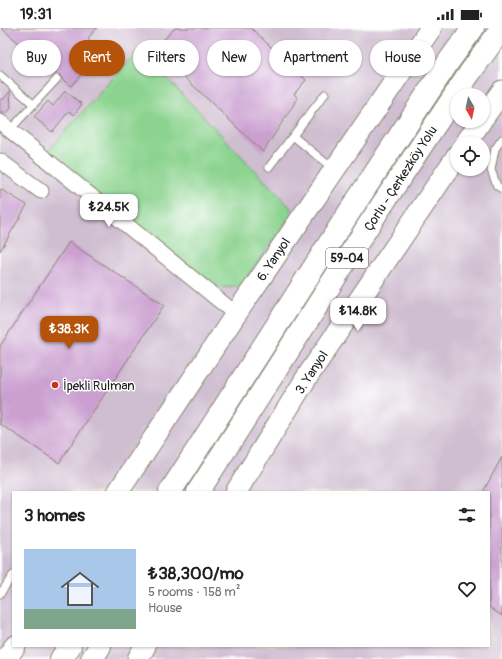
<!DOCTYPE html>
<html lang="en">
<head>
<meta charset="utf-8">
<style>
  body { margin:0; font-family:Pangolin,sans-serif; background:#f6f6f6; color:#202124; height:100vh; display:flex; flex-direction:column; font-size:15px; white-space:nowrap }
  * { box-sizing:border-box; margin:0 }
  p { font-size:13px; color:#757577 }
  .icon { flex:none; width:22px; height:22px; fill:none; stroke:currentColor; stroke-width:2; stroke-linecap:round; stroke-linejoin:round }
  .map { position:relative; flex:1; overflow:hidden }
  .sheet { position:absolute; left:12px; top:463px; width:478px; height:156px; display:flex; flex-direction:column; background:#fff; border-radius:0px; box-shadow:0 1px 3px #0004 }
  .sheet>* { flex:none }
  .banner { position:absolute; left:12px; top:12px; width:478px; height:36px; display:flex; gap:8px }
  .needle { width:26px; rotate:171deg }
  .fabs { position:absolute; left:450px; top:60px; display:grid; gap:8px }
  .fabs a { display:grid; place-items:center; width:40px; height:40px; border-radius:50%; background:#fff; box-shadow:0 1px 3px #0004; font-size:20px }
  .price { position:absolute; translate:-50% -34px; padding:0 9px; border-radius:8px; background:#fff; color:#222; font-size:13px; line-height:26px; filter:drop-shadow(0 1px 2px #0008) }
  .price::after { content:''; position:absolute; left:50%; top:24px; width:12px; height:9px; margin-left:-6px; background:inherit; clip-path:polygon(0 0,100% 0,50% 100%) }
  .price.current { background:#b45309; color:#fff }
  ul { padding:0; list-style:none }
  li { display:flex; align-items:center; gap:12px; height:100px; padding:0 12px }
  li+li { border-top:1px solid #e0e0e0 }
  li span { display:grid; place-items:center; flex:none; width:112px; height:80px; border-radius:0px; color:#555 }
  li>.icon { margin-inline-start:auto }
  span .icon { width:48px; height:48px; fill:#fffc; stroke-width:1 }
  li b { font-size:17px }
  h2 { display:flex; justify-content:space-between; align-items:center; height:48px; padding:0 12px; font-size:17px }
  .chip { padding:0 14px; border-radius:18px; background:#fff; box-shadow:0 1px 3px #0004; font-size:14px; line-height:36px }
  .chip.current { background:#b45309; color:#fff }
  .status { display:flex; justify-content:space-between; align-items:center; height:28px; padding:0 20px; background:#fff; direction:ltr }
  .status svg { height:11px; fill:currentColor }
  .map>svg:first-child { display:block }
</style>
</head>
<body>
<div class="status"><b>19:31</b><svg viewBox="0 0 49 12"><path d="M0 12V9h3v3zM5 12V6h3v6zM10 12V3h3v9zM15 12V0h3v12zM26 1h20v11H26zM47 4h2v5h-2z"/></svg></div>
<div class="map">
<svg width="502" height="631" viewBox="0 0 502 631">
  <rect width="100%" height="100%" fill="#fff"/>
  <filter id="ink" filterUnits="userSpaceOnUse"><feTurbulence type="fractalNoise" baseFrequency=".025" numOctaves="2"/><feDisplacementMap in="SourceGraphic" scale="8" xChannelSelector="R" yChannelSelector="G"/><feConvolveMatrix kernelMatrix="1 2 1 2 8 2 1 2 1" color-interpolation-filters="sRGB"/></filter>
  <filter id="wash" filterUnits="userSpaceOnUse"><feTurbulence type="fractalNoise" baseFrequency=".012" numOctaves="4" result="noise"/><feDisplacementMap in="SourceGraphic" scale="16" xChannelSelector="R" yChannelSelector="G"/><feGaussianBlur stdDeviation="0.9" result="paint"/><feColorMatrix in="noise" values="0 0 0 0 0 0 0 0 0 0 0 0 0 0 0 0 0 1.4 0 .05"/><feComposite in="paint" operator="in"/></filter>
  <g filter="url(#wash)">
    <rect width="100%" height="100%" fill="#efe5c8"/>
    <!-- industrial -->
    <path fill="#cfbdd0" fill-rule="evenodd" d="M0,0h502v631h-502zM457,67h26v26h-26zM457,115h26v26h-26zM13,464h476v154h-476z"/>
    <!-- green -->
    <path fill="#8bd38e" stroke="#547855" d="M139,21l151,158 2,7 -51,71 -6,2 -15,1 -76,-56 -98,-79z"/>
    <g id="blocks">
      <!-- building -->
      <path fill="#cba0d0" d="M1,0h96l-9,10 12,16 -29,32 -9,-7 -2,-4 -4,-1z
        M175,0h76l55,52 -12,14 4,4 -35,54 -108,-103z
        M10,63l1,17 -4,5h-7v-14h4z
        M65,63l17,13 -8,11 -5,-4 -17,21 -18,-15 14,-16 5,5z
        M0,161l27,16 -27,46z
        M69,214l95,63 -105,158 -59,-39v-78z
        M502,429v159l-13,-9v-115h-6z"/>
    </g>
  </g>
  <g filter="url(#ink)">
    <use href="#blocks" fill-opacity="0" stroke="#868072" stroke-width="1"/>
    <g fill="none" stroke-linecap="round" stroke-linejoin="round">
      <!-- service casing -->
      <g stroke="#868072" stroke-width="9">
        <path id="service" d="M0,47l33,29
          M10,102l47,-51
          M293,108l39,32
          M502,111l-7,10 -4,21 6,16 5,3
          M269,139l56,-73
          M0,566l13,-19"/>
      </g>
      <!-- minor casing -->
      <g stroke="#868072" stroke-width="17">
        <path id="minor" d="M0,94l236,192
          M0,133l41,30"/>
      </g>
      <!-- secondary casing -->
      <g stroke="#868072" stroke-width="23">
        <path id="secondary" d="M483,90l19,-27
          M466,115l15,-22
          M118,464l118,-178 195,-286
          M236,464l71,-115 150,-221
          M6,631l9,-13
          M138,631l7,-13"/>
      </g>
      <!-- primary casing -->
      <g stroke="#868072" stroke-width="24">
        <path id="primary" d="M170,464l180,-281 99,-150 24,-33
          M198,464l172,-269 99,-149 33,-46
          M61,631l9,-13
          M92,631l8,-13"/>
      </g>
      <!-- service -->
      <use href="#service" stroke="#fff" stroke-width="7"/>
      <!-- minor -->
      <use href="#minor" stroke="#fff" stroke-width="15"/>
      <!-- secondary -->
      <use href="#secondary" stroke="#fff" stroke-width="21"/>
      <!-- primary -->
      <use href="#primary" stroke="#fff" stroke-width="22"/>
    </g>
  </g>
  <!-- markers -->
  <circle fill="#c8321e" stroke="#fff" stroke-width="1.5" cx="55" cy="357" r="4"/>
  <g text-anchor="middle" stroke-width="3" stroke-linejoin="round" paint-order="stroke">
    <!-- shield labels -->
    <rect fill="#fff" stroke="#606060" stroke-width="1" x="326" y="220" width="42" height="20" rx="3"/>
    <g font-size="12" font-weight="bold" fill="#1c1c1c">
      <text x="347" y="234">59-04</text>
    </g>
    <!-- street labels -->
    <g font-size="13" fill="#1c1c1c" stroke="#fff">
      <text transform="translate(400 150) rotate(-57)" y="5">Çorlu - Çerkezköy Yolu</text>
      <text transform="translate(273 231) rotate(-56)" y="5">6. Yanyol</text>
      <text transform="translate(311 344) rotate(-57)" y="5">3. Yanyol</text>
    </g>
    <!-- poi labels -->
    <g font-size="13" fill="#1c1c1c" stroke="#fff" text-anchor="start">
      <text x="63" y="362">İpekli Rulman</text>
    </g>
  </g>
</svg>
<div class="fabs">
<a><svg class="needle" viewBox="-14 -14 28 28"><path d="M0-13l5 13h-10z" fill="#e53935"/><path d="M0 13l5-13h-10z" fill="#757577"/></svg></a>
<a><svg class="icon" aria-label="locate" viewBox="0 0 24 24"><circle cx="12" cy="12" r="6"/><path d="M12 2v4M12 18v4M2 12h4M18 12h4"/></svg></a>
</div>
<b class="price" style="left:109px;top:200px">₺24.5K</b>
<b class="price" style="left:358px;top:304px">₺14.8K</b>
<b class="price current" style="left:69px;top:322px">₺38.3K</b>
<div class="banner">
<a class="chip">Buy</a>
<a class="chip current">Rent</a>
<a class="chip">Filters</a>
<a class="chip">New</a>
<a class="chip">Apartment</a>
<a class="chip">House</a>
</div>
<section class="sheet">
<h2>3 homes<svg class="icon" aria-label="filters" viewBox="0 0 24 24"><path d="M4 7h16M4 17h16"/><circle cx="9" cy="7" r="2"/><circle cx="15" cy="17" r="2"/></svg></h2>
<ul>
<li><span style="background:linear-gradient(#a9c7e8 75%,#7fa58c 0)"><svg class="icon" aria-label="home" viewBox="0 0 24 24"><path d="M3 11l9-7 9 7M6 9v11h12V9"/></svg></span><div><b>₺38,300/mo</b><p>5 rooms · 158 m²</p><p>House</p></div><svg class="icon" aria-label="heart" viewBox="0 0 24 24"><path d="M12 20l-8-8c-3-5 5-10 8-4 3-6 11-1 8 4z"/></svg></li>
</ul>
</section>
</div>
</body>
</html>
